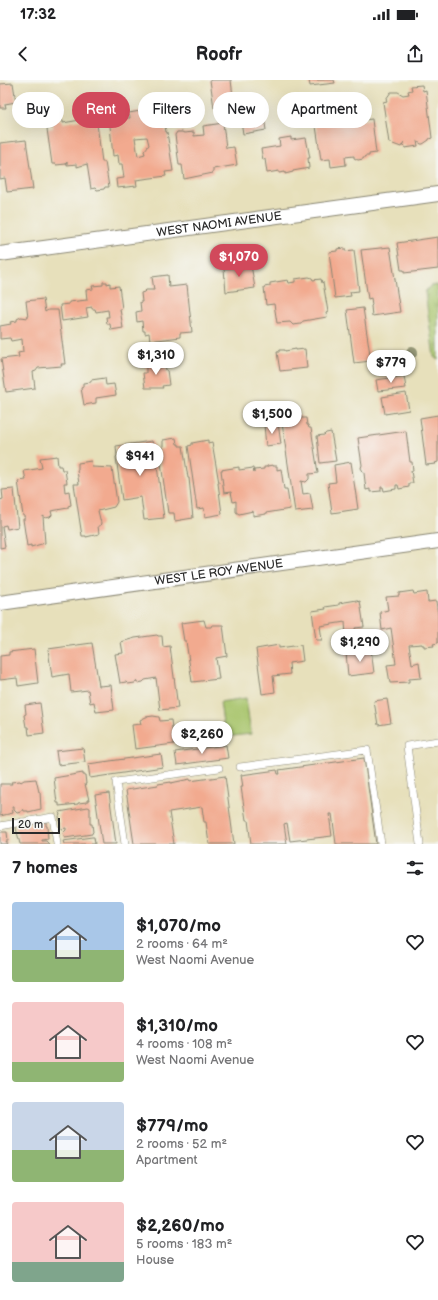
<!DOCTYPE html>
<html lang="en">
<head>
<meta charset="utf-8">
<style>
  body { margin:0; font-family:"Balsamiq Sans",sans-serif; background:#f2f2f2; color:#202124; height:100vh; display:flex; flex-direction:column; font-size:15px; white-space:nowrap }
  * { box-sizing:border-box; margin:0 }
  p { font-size:13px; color:#757577 }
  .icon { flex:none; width:22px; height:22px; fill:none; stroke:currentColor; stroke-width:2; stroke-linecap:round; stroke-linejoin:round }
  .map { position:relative; height:764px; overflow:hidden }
  .panel { display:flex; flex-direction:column; background:#fff; flex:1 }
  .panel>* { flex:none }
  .banner { position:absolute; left:12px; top:12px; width:414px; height:36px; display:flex; gap:8px }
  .scale { position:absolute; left:12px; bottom:10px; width:48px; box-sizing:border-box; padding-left:4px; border:2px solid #2b2b2b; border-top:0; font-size:11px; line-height:14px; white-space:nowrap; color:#2b2b2b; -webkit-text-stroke:3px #f6f6f2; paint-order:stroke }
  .price { position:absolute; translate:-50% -34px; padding:0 9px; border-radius:14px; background:#fff; color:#222; font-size:13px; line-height:26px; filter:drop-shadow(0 1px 2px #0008) }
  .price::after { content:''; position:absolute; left:50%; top:24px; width:12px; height:9px; margin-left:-6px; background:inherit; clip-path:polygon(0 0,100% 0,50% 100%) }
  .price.current { background:#d1495b; color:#fff }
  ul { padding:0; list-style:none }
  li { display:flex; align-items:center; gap:12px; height:100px; padding:0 12px }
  li span { display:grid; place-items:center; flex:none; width:112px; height:80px; border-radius:4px; color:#555 }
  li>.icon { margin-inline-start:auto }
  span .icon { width:48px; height:48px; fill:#fffc; stroke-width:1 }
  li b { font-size:17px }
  h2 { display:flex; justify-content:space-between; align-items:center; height:48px; padding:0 12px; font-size:17px }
  .tag { padding:0 14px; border-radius:18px; background:#fff; box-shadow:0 4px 16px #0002; font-size:14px; line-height:36px }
  .tag.current { background:#d1495b; color:#fff }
  .status { display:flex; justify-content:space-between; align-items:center; height:28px; padding:0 20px; background:#fff; direction:ltr }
  .status svg { height:11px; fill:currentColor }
  header { display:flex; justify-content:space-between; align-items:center; height:52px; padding:0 12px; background:#fff; font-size:18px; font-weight:700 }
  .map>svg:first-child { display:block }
</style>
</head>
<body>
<div class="status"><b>17:32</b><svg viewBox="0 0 49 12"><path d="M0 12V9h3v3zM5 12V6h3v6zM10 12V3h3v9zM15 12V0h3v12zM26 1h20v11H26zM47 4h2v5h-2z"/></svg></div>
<header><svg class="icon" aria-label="back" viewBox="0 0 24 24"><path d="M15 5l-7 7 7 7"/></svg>Roofr<svg class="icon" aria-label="share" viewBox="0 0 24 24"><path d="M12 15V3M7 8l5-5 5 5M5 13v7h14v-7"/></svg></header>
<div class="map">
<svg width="438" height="764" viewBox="0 0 438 764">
  <defs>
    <pattern id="park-tufts" width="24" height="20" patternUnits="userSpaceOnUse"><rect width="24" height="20" fill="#a7c46b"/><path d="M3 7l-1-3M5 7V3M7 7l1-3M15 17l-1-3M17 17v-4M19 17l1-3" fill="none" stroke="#889f58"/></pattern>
  </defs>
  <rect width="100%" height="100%" fill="#f6f6f2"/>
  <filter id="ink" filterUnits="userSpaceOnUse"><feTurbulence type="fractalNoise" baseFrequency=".025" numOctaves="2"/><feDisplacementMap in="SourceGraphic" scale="8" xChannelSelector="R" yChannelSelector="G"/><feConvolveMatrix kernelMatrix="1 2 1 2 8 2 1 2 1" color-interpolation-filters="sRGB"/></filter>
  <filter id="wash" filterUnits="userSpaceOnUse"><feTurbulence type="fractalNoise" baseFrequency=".012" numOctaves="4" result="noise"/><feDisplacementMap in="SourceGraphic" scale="16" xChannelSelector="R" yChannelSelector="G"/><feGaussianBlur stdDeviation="0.9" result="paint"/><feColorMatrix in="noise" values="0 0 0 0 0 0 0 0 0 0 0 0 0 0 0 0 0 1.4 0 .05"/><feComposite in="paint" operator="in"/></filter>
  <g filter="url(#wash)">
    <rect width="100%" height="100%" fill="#e7e0bb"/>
    <!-- green -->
    <path fill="#a7c46b" stroke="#69784b" d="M246,618l5,36 -26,3 -5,-35z"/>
    <!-- park -->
    <path fill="url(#park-tufts)" stroke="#69784b" d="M438,205v75l-4,-3 -9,-65 5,-6z"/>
    <g id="blocks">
      <!-- building -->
      <path fill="#f2aa8f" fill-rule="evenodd" d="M210,0h21l3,25 -20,3z
        M309,0h25l1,3 -25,3z
        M13,3l3,19 -11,2 1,4h-6v-24z
        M422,5l1,6 3,-1 6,48 -3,1v1l-6,4h-2l-4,-3 1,5 -13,2 -1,-6 -3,5 -8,-3 -1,-1h-3l-6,-41 4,-1 -1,-2 5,-7h7l5,3 6,-1 -1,-3 4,-1 -1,-4z
        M162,28l4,24h1l6,39 -8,1 1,4 -30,4 1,6 -20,2 -1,-9 8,-1 -2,-14h-3l-1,-9 -5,1 -4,-40 16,-3 1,5h4l-1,-5 11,-2 1,5h3v-5zM147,57l2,8 -5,6 1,3 -7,2 -3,-18z
        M263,30l3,20 -23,4 -3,-20z
        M82,33h7l3,3h4l6,46h3l4,25h-4l-1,2 -7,1 -2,-2 -4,1 -4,-25 -10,3v-3l-10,1v-3l-1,2 -10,1v-1h-4l-5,-35 6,-1v-5l2,-3 5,-1 3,2v2l17,-3z
        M372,39l4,34 -7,1v2h-4l-2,3 -5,1 -4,-2v-2l-9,1 1,8 -15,2 -1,-8 -9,1 -5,-34z
        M223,43l3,25 8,-1 3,18 -24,4v4l-29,6 -2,-14h-3l-4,-30 2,-3h5l2,1 10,-1v4l10,-1 -1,-9z
        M291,57v3l15,-2 4,20h-2l1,10 -16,3v1l-8,2v-2l-6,1v-2l-12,2 -2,-14 -2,1 -2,-11 19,-3 -1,-7z
        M26,60l7,49 -26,3 -2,-14 -5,1v-36z
        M438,157v32l-34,4v-3h-3l-4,-27z
        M390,167l10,65 -28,4 -1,-10 1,-1 -1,-7 -3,1 -7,-49z
        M345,168v3l9,-1 5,41 -9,1 1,4 -16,2 -6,-46 8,-1v-2z
        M243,181v5l8,-1 4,23 -29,4 -2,-23 12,-2 -1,-5z
        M168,195l1,12 18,-2 5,47 -12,1v4l-30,4 -1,-8 -4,1v-3h-2l-1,-10 -5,1 -1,-10 5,-1 -1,-9h2l-1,-9 3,-1 2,-2h8l-2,-13z
        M309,197l3,1 1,2 8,-1 1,4 1,-1 5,30 -2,1 1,4 -24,4 -2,3 -8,1 -3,-3 -13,1 -3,-19 -8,1 -2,-18 6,-1v-3l18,-3 1,3 6,-1v-3z
        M103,202h4v2l3,-1v4l9,-1 3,23h-2l3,19 -12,2 -1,-6h-3l-1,-7h3l-1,-7 -12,2 -1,-3h-3v-2l-6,1 2,9 -26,4 -2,-16 9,-1v-2l18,-2 -1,-10 7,-1 -1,-3 11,-1z
        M43,219l2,13 3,-2h10l7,54h-4l1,2 -24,2 -2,3 -3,1 2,16 -29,4 -5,-33 18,-2 -1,-4 5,-1 -1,-13 -11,2 -1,-3 -10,1v-13l11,-2 -1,-2 7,-1v-2l4,-2 7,1 -2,-17z
        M363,228l8,53 -17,2 -7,-53z
        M296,269v1l9,-1 2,19 -27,3 -3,-19h2v-2h6v1z
        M164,281l2,9h1l2,15 -7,1 1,2h-18l-2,-15h3v-9z
        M404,296l2,12 -28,3 -2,-11z
        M105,298l1,7 8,-1 2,11 -20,3v5l-12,2 -3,-17 2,-1v-4l8,-1v-2z
        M406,313l3,17 -24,4 -3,-17z
        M438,335v47l-3,1 1,1 -10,1 -6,-47z
        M301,336v2h5l1,7h1l1,3h2l7,45 -9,1v5l-3,3 -5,-1 2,13 7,-1 3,17 -18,2 -13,-89h4l-1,-3 8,-1v-2z
        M278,343l3,21 -15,2 -2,-21z
        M406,351l4,31h2l1,9h-2l2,12h-4v4l-10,2 -1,-4h-2v4l-12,2 -1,-4h-2v4l-11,1v-3l-4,1 -2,-17 -3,-5 1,-3 -4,-27z
        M331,352l5,29 -16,2 -3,-27 7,-1 2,-2z
        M176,358l1,6h2v2h4l5,32h1l4,40 -18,3 -1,-8h-6l-9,-64h4v-9z
        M208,360v3l4,-1 7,41h-1l4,31 -17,3 -1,-9 -7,1 -9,-63 4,-1v-2z
        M152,361l2,10h1l9,67 -20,2 -3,-23 -19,3 -6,-43 1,-1 -1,-10z
        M57,376l1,10h3l1,4h3l2,13h-3l1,9 4,-1 2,14 -3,1v2l-17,3 1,4 -2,2 -4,1 -3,-2 2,27 -14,4v-2l-4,1 -4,-27h2v-3h-2l-5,-35 8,-1 -2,-9 18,-3 -2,-10z
        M91,381l1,6 20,1 5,34 -3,5 -16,4 3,12 -1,3h-2l1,8 -13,3v-1h-4l-8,-52h5l-2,-14h1v-7z
        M351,382l7,47 -26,4 -4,-30 8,-1 -2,-17z
        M273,385v1h4v4l4,-1 3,20h3l3,20 -24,4v1l-13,2v-5l-14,3 -3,-2v-11l-3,1 -2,-10 -7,1 -3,-23 18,-3v3l14,-2 1,5v-3l10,-1v-2h3v-1z
        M14,409l4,38 -11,2 -1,-4 -4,1 3,21 -5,1v-48l3,-1 -1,-9z
        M413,511l1,3 13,-2 1,10 8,-1 2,14v28l-5,1 1,2 -10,1v-2h-2v-1l-13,1 3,19 7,-2 2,16 -12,1v3l-19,1 -3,-18 9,-1 -5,-36 -9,2 -2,-18 8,-2 -2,-13 13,-1v-3z
        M357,520v2l3,-1 4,26 -9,1 1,7 -10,1 -1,-14 -25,4 2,14h-6l-4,-29 14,-2 -1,-2 14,-2v-2z
        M204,540l2,7h5l1,-2h11l4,31 -11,2 3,21 -27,3 -6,-41h-2l-3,-18z
        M157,555l1,1h4l1,11 7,-1 8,62 -18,2 -4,-32 -11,2 -2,2 -6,1 -1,-2 -1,2 -7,1 -2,-2 -6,1 -5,-29 8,-1 -2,-11 14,-4z
        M92,563l7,43 12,-1 3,25 -18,2 -2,-10 -4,1 -2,-13 -17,2 -2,-18 -17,3 -4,-28z
        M279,565v3l22,-3 2,16 -14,2 1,11 -17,2 2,16 -13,2 -6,-45z
        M34,569l4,34 -20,3 -1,-8 -17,2v-24l9,-1v-3z
        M371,569l3,24 -26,3 -2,-24z
        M387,619l4,24 -13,2 -4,-24z
        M40,623l4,30 -15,2 -1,-8h-2l-2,-12 2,-1 -1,-9z
        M153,636l6,1 1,4 11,-1 3,24 -39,5 -3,-24 9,-1 -1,-4 6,-3z
        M226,665l2,13 -51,7 -2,-13z
        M83,668l2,14 -27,3 -2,-14z
        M161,674l2,13 -73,11 -2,-14z
        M364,678l12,86h-40l-4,-30h-3l3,22 -42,5 -3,-18 -3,1 3,20h-36l-3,-24h-2l-5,-33h2l-2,-12 36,-5 1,4h2l-1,-4z
        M83,693v2h2l1,9h-1l4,16h-2v2l-9,1v1l-19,2v-3h-2l-3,-25z
        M225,696l9,68h-25l-3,-22h-2l-2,-15 -33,5 5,32h-40l-8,-54 32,-5v-1l13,-2v1l19,-4v2z
        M36,699l3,13h1l1,17 -13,3v-1h-4l-1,-2 -2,3 -4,1 -3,-3v-3h-2l1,6 -13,3v-32h12l-1,-2 9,-1 1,1 3,-2z
        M109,713l7,51h-14l-7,-49z
        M88,727l2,1v16h2l1,8 -1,1v1l-27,4 -2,-5 3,-3v-2l-5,1 -2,-13 1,-1 -1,-3z
        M46,742v4h1l1,13 -6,1v1h4l3,3h-29l-4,-16 1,-2z
        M0,752h7l1,9h-2l2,3h-8z
        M92,757h2l1,7h-31l-1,-3z"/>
    </g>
  </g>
  <g filter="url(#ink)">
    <use href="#blocks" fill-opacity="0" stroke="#898673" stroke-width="1"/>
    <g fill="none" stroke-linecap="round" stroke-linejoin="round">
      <!-- service casing -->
      <g stroke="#898673" stroke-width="8">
        <path id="service" d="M240,687l127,-17 14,94
          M0,746l53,-9 4,27
          M125,764l-9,-62 103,-14
          M420,764l-13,-98 31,-5"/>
      </g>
      <!-- minor casing -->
      <g stroke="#898673" stroke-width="16">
        <g id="minor">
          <path id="s1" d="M0,174l438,-60"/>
          <path id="s2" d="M0,523l438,-62"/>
        </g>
      </g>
      <!-- service -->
      <use href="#service" stroke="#fff" stroke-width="7"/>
      <!-- minor -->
      <use href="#minor" stroke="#fff" stroke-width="14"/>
    </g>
    <!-- trees -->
    <circle fill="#949676" cx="412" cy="272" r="6"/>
  </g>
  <g text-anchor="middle" stroke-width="4" stroke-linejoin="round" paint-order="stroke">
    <!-- street labels -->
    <g font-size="12" fill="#2b2b2b" stroke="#f6f6f2">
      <text dy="4" stroke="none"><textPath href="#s1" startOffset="221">WEST NAOMI AVENUE</textPath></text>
      <text dy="4" stroke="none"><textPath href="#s2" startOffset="221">WEST LE ROY AVENUE</textPath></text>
    </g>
  </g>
</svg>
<div class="scale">20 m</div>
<b class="price current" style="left:239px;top:198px">$1,070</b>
<b class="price" style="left:156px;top:296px">$1,310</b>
<b class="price" style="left:391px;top:304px">$779</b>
<b class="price" style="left:272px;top:355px">$1,500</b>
<b class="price" style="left:140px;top:397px">$941</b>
<b class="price" style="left:360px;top:583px">$1,290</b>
<b class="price" style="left:202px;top:675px">$2,260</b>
<div class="banner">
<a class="tag">Buy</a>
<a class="tag current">Rent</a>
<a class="tag">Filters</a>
<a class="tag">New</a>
<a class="tag">Apartment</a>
</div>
</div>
<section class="panel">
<h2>7 homes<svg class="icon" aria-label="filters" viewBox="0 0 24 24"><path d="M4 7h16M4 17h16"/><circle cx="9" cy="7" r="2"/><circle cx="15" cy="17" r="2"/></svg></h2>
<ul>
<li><span style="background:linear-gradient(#a9c7e8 60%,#8fb573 0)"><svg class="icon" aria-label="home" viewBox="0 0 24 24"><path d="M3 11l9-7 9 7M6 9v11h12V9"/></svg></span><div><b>$1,070/mo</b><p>2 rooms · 64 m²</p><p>West Naomi Avenue</p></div><svg class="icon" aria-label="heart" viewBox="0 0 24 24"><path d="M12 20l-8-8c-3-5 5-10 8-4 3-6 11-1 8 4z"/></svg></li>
<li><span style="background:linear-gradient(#f6c9c9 75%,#8fb573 0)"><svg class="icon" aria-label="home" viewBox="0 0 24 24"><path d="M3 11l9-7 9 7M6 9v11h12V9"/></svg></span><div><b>$1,310/mo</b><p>4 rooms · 108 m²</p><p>West Naomi Avenue</p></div><svg class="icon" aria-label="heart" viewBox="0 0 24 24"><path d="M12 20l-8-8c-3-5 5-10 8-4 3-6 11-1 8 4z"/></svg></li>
<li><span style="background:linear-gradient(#c9d6e8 60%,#8fb573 0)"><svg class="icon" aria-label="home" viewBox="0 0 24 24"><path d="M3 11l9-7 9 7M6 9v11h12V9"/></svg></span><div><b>$779/mo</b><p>2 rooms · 52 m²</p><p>Apartment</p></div><svg class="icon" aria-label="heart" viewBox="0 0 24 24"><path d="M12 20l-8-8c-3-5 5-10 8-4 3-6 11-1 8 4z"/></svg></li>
<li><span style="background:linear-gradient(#f6c9c9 75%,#7fa58c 0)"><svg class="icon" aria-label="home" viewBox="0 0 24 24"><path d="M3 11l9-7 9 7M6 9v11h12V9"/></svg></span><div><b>$2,260/mo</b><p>5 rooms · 183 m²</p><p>House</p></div><svg class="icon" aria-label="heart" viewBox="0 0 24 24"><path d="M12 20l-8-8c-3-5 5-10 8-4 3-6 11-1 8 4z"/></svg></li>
</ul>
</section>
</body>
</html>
